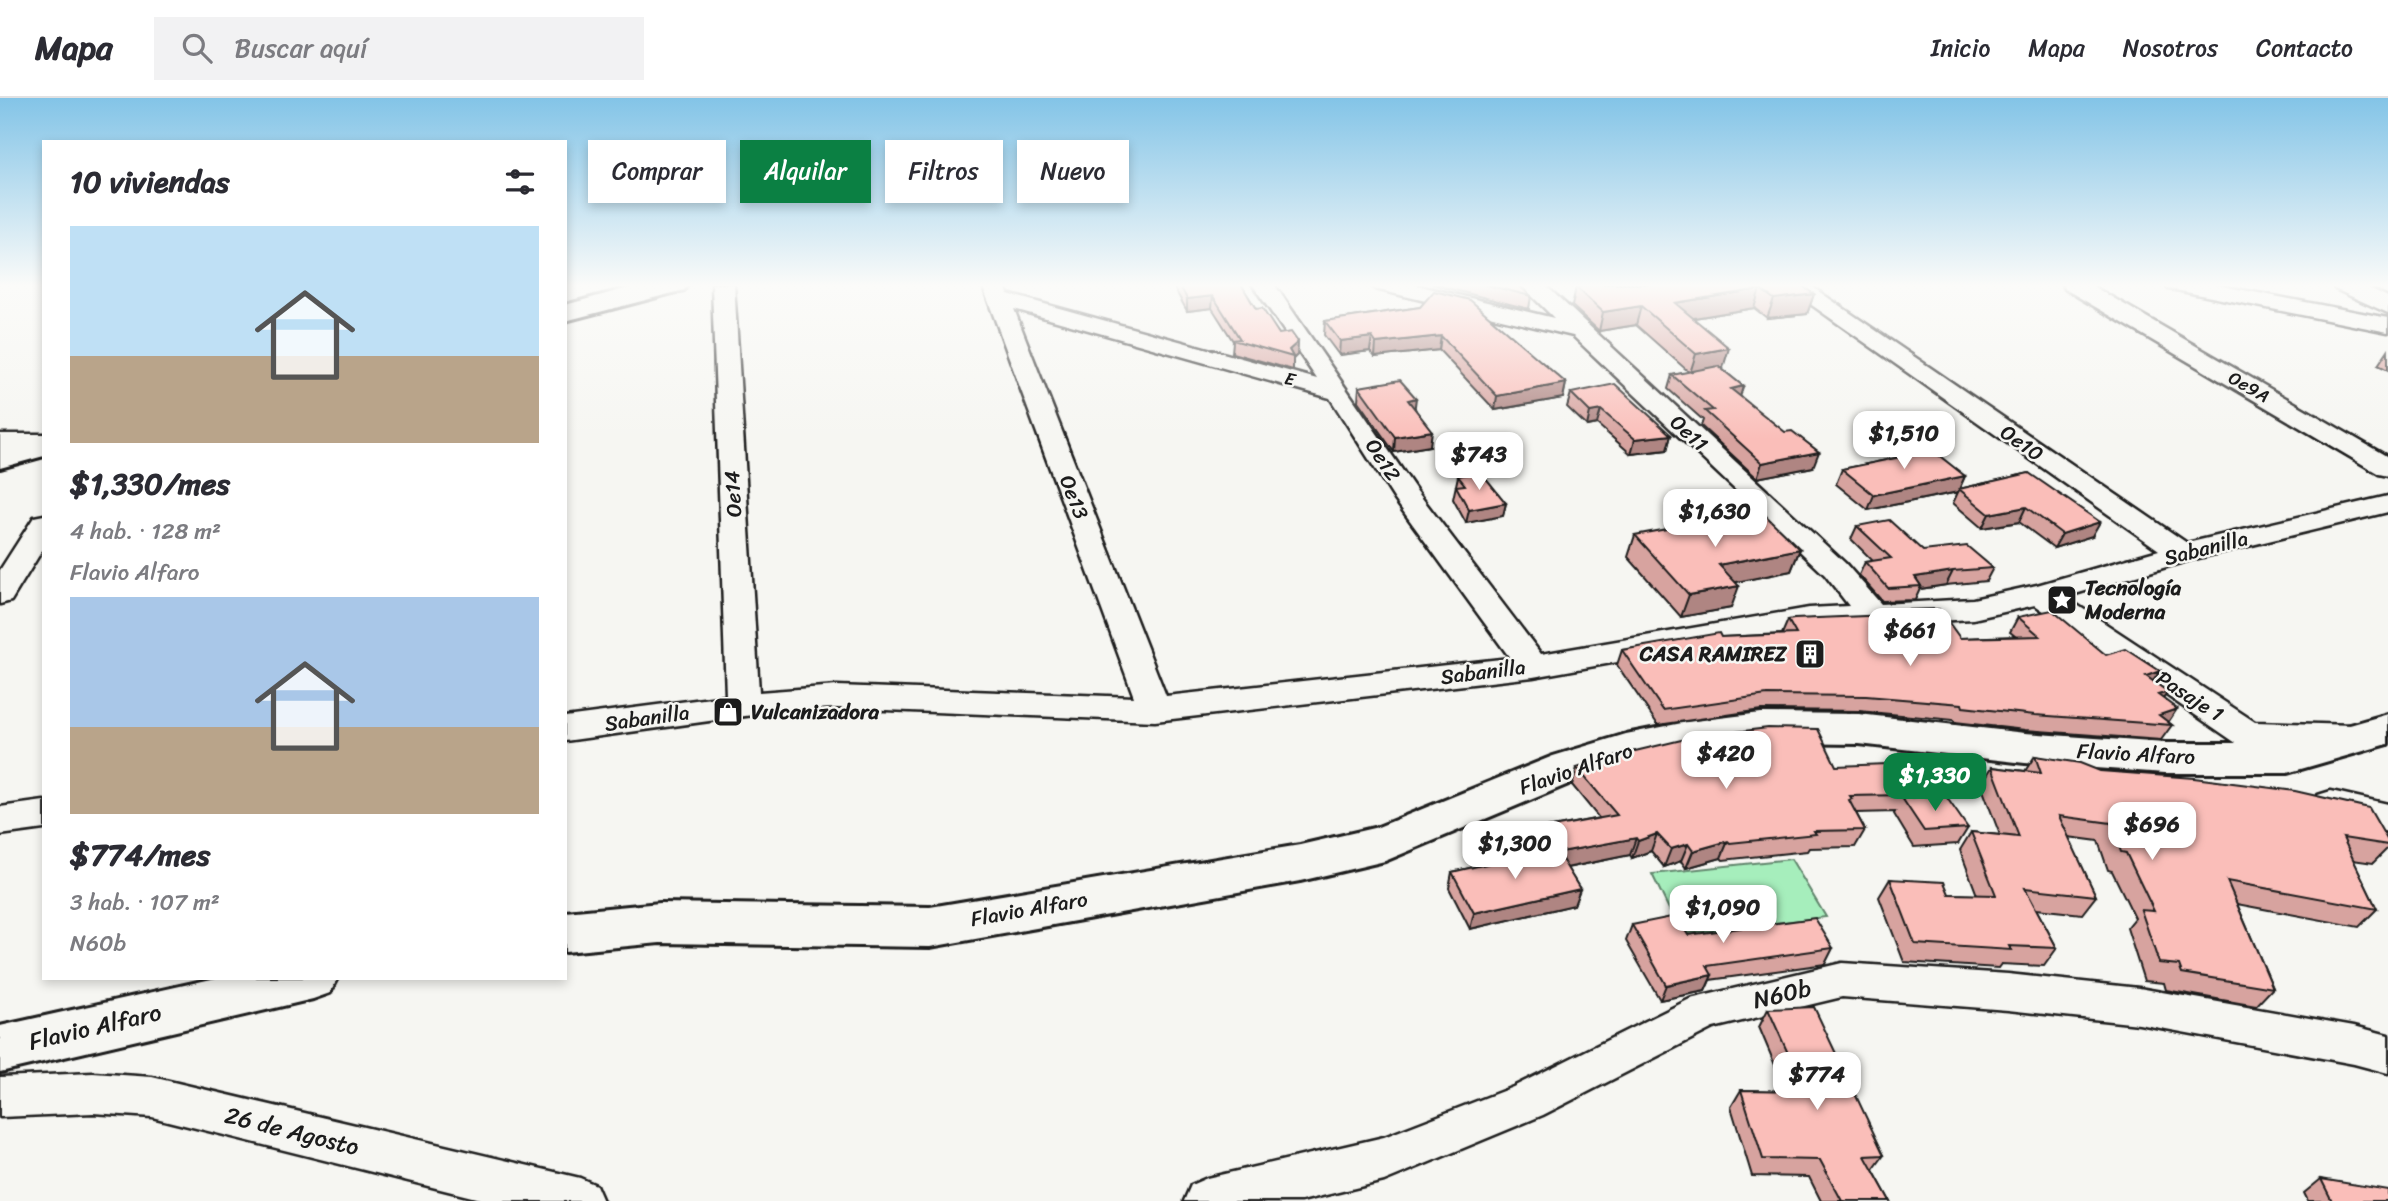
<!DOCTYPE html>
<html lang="es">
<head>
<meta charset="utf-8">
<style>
  body { margin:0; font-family:Sriracha,sans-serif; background:#f2f2f3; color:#2b2b33; height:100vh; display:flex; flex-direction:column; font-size:26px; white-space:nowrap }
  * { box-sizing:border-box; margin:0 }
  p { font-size:23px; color:#7c7c81 }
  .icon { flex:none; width:38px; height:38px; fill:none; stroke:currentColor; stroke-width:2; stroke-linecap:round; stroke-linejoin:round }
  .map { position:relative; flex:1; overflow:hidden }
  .details { position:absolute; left:42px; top:42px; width:525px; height:840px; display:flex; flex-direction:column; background:#fff; border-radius:0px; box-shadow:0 4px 10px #0003 }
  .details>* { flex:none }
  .guide { position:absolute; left:588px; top:42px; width:665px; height:63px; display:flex; gap:14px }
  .price { position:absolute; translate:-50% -60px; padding:0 16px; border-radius:14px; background:#fff; color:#222; font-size:23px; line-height:46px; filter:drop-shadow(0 2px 4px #0008) }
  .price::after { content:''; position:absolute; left:50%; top:42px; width:21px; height:16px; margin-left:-10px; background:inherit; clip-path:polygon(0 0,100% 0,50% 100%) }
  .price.current { background:#0b8043; color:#fff }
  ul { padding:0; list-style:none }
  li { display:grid; align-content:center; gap:14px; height:371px; padding:0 28px }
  li span { display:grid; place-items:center; height:217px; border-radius:0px; color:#555 }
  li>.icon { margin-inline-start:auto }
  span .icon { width:126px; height:126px; fill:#fffc; stroke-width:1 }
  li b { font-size:30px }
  h2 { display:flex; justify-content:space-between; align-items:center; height:84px; padding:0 28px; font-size:30px }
  .chip { padding:0 24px; border-radius:0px; background:#fff; box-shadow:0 4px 10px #0003; font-size:24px; line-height:63px }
  .chip.current { background:#0b8043; color:#fff }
  header { display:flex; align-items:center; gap:42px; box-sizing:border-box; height:98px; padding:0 35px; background:#fff; border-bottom:2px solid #e1e1e2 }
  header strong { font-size:33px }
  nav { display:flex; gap:38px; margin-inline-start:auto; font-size:24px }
  .search { width:490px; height:63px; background:#f2f2f3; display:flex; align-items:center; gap:18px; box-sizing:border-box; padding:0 24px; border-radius:0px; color:#7c7c81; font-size:26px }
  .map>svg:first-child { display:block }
</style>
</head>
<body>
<header>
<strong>Mapa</strong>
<div class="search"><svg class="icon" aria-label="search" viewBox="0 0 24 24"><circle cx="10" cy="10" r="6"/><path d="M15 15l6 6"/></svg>Buscar aquí</div>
<nav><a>Inicio</a><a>Mapa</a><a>Nosotros</a><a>Contacto</a></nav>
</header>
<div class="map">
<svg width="2388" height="1103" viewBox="0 0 2388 1103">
  <rect width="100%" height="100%" fill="#f6f6f2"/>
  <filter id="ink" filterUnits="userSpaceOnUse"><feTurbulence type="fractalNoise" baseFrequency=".0143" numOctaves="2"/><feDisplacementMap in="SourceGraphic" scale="14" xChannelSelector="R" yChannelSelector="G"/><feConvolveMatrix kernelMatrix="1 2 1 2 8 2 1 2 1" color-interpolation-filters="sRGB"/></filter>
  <g filter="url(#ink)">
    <!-- green -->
    <path fill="#a6eebc" stroke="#61856c" stroke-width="2" d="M1791,761l35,58 -145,17 -29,-60z"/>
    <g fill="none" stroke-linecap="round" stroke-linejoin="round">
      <!-- minor casing -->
      <g stroke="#1c1c1c" stroke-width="5">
        <path id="minor" d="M712,186h22l25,408 78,-6 297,11 -152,-413h22l4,10 309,85 -65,-95h22l142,206 125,164 268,-46 40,-2 -24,-31 -252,-239 -198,-47 -3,-5h40l142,34 -34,-34h24l301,279 36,41 92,-5 64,-14 122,-35 -377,-266h26l379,259 201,-47v16l-198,48 -125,37 190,125 98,3 12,3 5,9 -5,9 -12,3 -105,-3 -12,-3 -201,-138 -62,14 -164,9 -276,49 -378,44 -318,-13 -48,2 -224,31v-24l161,-21zM1014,211l316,89 65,102 115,158 -344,38z
          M2062,186h27l299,173v19l-9,-2 -314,-185z
          M2165,186h47l176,34v14l-212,-42 -8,-1z
          M2332,186h29l27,13v16l-53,-24z
          M0,336h44v16h-44z
          M44,417v32l-33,54 -11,3v-34l34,-53z
          M2331,693l57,13v28l-70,-17 -5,-10 5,-10z
          M44,703v28l-44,6v-28z
          M1842,865l166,11 131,14 215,38 34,9v38l-34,-9 -215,-40 -131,-14 -166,-13 -129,31 -170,87 -159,66 -83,20h-117l7,-16 16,-7 177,-41 129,-50 177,-88z
          M93,975l59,4 428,101 16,7 7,16h-115l-336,-84 -59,-4 -93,4v-40z"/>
      </g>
      <!-- tertiary casing -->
      <g stroke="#1c1c1c" stroke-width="6">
        <path id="tertiary" d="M643,186h45l-4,6 -119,31v-16z
          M44,339v19l-44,12v-20z
          M1761,615l98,1 166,19 140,10h122l101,-29v30l-101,29h-122l-140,-10 -166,-19 -98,-1 -74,9 -59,12 -45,14 -198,83 -85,20 -370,66 -270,-4 -95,9v-40l95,-9 270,4 370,-62 78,-18 175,-71 73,-22 61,-12z
          M216,880h122l-8,15 -17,6 -313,73v-46z"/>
      </g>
      <!-- minor -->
      <use href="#minor" fill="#f6f6f2" fill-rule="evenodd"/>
      <!-- tertiary -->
      <use href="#tertiary" fill="#f6f6f2" fill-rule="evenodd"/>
    </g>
    <!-- wall -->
    <path fill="#d7a39f" stroke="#1c1c1c" stroke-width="2" d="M1172,186h69l15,25 23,25 19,8 -1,13 -4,4v11l-61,-17 1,-12 -21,-33 -25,3z
      M1431,186h86l14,12 -2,13z
      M1801,188l13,8 -7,20 -40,4 -13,-10 -60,10 29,50h-2l22,18 -3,10 73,71 -56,11 -56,-52 2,-6 -35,-31 4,-14 17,-3 -53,-47 -37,6 -27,-25 4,-19z
      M1420,209l146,76 -3,15 -68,12 -56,-60 -64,7 -5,-6 -31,4 -15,-20 1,-14z
      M2388,252v20l-10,-5z
      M1359,289l56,21 15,38 -36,6 -36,-51z
      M1571,295l100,42 -4,15 -36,4 -34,-30 -10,2 -20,-19z
      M1899,352l66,26 -6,13 70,-16 63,63 -38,12 -35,-26 -37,6 -29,-25 5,-11 -90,18 -32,-26 6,-15 54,-11z
      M1458,378l48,27 -3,13 -37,7 -13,-24z
      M1857,428l66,25 70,17 -7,13 -40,4 -26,4 -5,11 -33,1 -23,-26 6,-13 8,-1 -22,-22z
      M1635,437l165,14 -9,22 -56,11 -4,26 -50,9 -53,-60z
      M1908,512l52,28 55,-2 -5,-4 8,-15 88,38 54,16 -7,10 15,11 -5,7 5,23 4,3 -11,15 -136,-10 -70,-8 -2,-2 -94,-9 -98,-1 -103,15 -41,-60 5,-15 99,-13 61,-3 6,-14 118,-5z
      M2035,658l353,85v7l-15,15 -20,-3 24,49 -18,18 -122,-23 36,84 -17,18 -90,-16 -2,-7 -20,-2 -17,-53 8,-10 -23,-47 -4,-1 -10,-29 -30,-4 28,59 -14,18 -46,-5 21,39 -13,18 -43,-2 -3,4 -94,-6 -25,-65 11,-18 59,15 28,1 -17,-45 11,-18 29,3 -19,-50 11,-18 33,4z
      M1836,668l68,29 -2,3 66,30 -10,16 -44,3 -20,-33 1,-2 -39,1 9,17 -10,17 -46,1 -2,3 -84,9 -2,-2 -35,10 -5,-7 -17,6 -13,-16 -19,7 -2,-3 -63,13 13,21 -6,16 -104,24 -21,-41 3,-16 93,-21 -3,-6 5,-17 52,-10 -27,-33 5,-17z
      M1632,827l56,10 145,13 -8,16 -115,16 -5,11 -45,9 -34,-59z
      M1768,911l116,146 -11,15 17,31h-69l-12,-24 -57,-1 -21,-69 10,-17 45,1 -27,-64z
      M2321,1081l67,22h-80l-4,-8z"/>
    <!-- shaded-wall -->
    <path fill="#af8582" stroke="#1c1c1c" stroke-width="2" d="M1797,186h4l-4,12 17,-2 -7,20 -40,4 7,-19z
      M1760,191l-6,19 -84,14 5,-19z
      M1213,198l-1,12 -25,3v-12z
      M1641,208l-5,19 -37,6 4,-19z
      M1441,238l-2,14 -64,7 1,-14z
      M1372,239l-2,14 -31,4 1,-14z
      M1298,244l-1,13 -4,4v-2l-4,-7z
      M1729,250l-6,20 -33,5 6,-19z
      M1566,285l-3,15 -68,12 2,-14z
      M1743,288l-4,15 -8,-12z
      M1416,300l-2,15 -6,-13z
      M1601,312l-4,14 -10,2 3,-14z
      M1432,333l-2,15 -36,6 1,-15z
      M1671,337l-4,15 -36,4 4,-15z
      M1819,354l-6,15 -56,11 5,-15z
      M1965,378l-7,16 -90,18 6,-15z
      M1506,405l-3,13 -37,7 3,-13z
      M2026,409l-7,15 -37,6 7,-14z
      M2100,424l-8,14 -38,12 8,-14z
      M1800,451l-9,22 -79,16 7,-22z
      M1953,473l-7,14 -26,4 1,-3 -6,-9z
      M1739,488l-8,22 -50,9 8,-22z
      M2160,573l-11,16 -3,-11z
      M2168,594l-11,15 1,-12z
      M2177,611l-10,15 -8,-9z
      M1657,736l-6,17 -19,7 6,-17z
      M1636,740l-6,17 -74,15 5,-18z
      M1728,743l-7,17 -35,10 7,-17z
      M1688,746l-7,17 -17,6 7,-18z
      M1580,791l-6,16 -104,24 4,-16z
      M1712,877l-7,16 -45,9 6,-15z"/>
    <!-- building -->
    <path fill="#fabeb9" stroke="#1c1c1c" stroke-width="2" d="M1179,186h62l15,25 6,-1 17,26 12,-2 7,10 -9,8 4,7 -60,-17 7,-1 -27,-43 -26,3z
      M1483,186h34l14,12z
      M1596,186h203l15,10 -40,5 -14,-10 -85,14 54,45 -33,6 -55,-48 -38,6 -27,-25z
      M1434,193l36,9 96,83 -69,13 -56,-60 -65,7 -4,-6 -32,4 -15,-20 95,-14z
      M1718,268l25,20 -12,3 54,43 7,-1 27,21 -57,11 -57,-52 8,-1 -41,-35z
      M1400,282l16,18 -8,2 24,31 -37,6 -36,-50z
      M1615,286l56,51 -36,4 -34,-29 -11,2 -19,-19z
      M1927,348l38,30 -91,19 -32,-26 64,-13 -7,-6z
      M1481,374l25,31 -37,7 -13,-24 9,-1 -7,-9z
      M2029,375l71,49 -38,12 -36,-27 -37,7 -30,-25z
      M1761,413l39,38 -81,16 20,21 -50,9 -54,-60z
      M1889,422l34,31 44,-5 26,22 -40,3 -38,6 6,9 -33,2 -23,-26 26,-4 -34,-32z
      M1939,511l21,29 80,-2 -22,-19 34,-7 54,45 20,-6 34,22 -14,5 22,16 -10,3 19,14 -18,6 13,10 -137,-10 -72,-8 -1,-3 -96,-8 -99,-1 -104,15 -41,-60 97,-17 2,4 75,-3 -8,-14 6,-1 118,-5 -4,-4z
      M1768,630l50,1 18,37 51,-2 17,31 -54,1 2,3 -3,1 16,30 -51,1 2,3 -86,9 -2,-2 -35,10 -5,-7 -17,5 -14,-15 -19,7 -2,-3 -75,14 -14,-24 70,-13 -40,-47 33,-11 84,-20z
      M2035,658l45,7 20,8 94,7 101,13 74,17 19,33v4l-45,-7 34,71 -150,-28 46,107 -91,-15 -3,-8 -20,-2 -18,-53 13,1 -28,-58 -5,-1 -10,-29 -52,-7 37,80 -71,-8 32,60 -48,-2 2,4 -96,-6 -25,-65 54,3 5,12 47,1 -25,-63 48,5 -27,-70 49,6z
      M1945,697l23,33 -44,3 -22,-33z
      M1555,750l25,41 -106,24 -22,-41z
      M1676,818l12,19 127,-17 18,30 -126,18 5,9 -46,10 -34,-60z
      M1814,909l70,148 -19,1 25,45h-48l-22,-41 -57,-1 -22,-69 64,1 -37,-82z
      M2321,1081l67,11v11h-56z"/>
  </g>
  <!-- sky -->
  <linearGradient id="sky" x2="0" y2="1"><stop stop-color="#83c4e7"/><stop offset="0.55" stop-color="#fbfbf9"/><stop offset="1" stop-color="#fbfbf9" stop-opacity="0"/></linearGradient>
  <rect width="2388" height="341" fill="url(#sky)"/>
  <!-- icons -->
  <defs>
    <g id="sight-square" transform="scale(1.575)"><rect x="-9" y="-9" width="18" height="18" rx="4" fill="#1c1c1c" stroke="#f6f6f2"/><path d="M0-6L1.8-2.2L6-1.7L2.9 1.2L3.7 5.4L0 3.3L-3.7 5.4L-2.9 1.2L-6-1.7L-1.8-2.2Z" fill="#fff"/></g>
    <g id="building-square" transform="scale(1.575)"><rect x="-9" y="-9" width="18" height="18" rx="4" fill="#1c1c1c" stroke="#f6f6f2"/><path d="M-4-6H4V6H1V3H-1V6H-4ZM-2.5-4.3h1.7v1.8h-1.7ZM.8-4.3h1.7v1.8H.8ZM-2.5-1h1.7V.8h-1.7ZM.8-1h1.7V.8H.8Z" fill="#fff"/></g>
    <g id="shop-square" transform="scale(1.575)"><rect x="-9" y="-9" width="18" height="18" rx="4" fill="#1c1c1c" stroke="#f6f6f2"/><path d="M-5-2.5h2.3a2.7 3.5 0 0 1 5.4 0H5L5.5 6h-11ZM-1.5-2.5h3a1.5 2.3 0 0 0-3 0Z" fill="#fff"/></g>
  </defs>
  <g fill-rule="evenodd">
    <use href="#sight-square" x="2062" y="502"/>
    <use href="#building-square" x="1810" y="556"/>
    <use href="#shop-square" x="728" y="614"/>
  </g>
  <g text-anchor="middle" stroke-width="5" stroke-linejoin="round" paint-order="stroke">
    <!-- far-street labels -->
    <g font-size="18" fill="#1c1c1c" stroke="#f6f6f2">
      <text transform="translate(1290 281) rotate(15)" y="6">E</text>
      <text transform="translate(2249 289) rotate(30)" y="6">Oe9A</text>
    </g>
    <!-- street labels -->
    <g font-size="21" fill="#1c1c1c" stroke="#f6f6f2">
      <text transform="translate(1689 335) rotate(43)" y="7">Oe11</text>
      <text transform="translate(2022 345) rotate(35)" y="7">Oe10</text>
      <text transform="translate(1383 362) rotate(57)" y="7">Oe12</text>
      <text transform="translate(733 396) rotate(-93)" y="7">Oe14</text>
      <text transform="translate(1074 399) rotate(69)" y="7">Oe13</text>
      <text transform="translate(2206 450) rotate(-14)" y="7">Sabanilla</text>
      <text transform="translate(1483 574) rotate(-7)" y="7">Sabanilla</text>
      <text transform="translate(2190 598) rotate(33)" y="7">Pasaje 1</text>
      <text transform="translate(647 620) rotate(-8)" y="7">Sabanilla</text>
      <text transform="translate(2136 656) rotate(3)" y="7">Flavio Alfaro</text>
      <text transform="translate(1576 671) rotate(-19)" y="7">Flavio Alfaro</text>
      <text transform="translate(1029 811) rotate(-10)" y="7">Flavio Alfaro</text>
    </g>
    <!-- poi labels -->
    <g font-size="21" font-weight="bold" fill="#1c1c1c" stroke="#f6f6f2" text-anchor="start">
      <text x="2085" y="497">Tecnología<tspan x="2085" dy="24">Moderna</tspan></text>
      <text x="1787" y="563" text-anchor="end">CASA RAMIREZ</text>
      <text x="751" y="621">Vulcanizadora</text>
    </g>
    <!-- near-street labels -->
    <g font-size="24" fill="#1c1c1c" stroke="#f6f6f2">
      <text transform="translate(1782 896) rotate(-13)" y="8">N60b</text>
      <text transform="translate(95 929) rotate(-13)" y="8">Flavio Alfaro</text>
      <text transform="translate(292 1033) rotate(14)" y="8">26 de Agosto</text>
    </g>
  </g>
</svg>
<b class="price" style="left:1904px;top:373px">$1,510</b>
<b class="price" style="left:1479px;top:394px">$743</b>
<b class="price" style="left:1715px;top:451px">$1,630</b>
<b class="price" style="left:1910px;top:570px">$661</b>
<b class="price" style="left:1726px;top:693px">$420</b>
<b class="price current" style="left:1935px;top:715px">$1,330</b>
<b class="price" style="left:2152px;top:764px">$696</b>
<b class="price" style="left:1515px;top:783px">$1,300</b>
<b class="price" style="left:1723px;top:847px">$1,090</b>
<b class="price" style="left:1817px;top:1014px">$774</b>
<div class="guide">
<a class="chip">Comprar</a>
<a class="chip current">Alquilar</a>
<a class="chip">Filtros</a>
<a class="chip">Nuevo</a>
</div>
<section class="details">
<h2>10 viviendas<svg class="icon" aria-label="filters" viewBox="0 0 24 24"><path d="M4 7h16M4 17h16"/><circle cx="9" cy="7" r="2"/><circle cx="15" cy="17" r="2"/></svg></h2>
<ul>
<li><span style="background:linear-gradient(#bfe0f5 60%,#b9a48a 0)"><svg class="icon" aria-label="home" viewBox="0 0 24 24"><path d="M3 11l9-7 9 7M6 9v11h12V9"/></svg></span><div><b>$1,330/mes</b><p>4 hab. · 128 m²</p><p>Flavio Alfaro</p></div></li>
<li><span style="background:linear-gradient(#a9c7e8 60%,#b9a48a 0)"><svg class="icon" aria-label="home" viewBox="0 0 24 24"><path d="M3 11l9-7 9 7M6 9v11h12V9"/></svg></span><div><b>$774/mes</b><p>3 hab. · 107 m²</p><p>N60b</p></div></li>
</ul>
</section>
</div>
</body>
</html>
